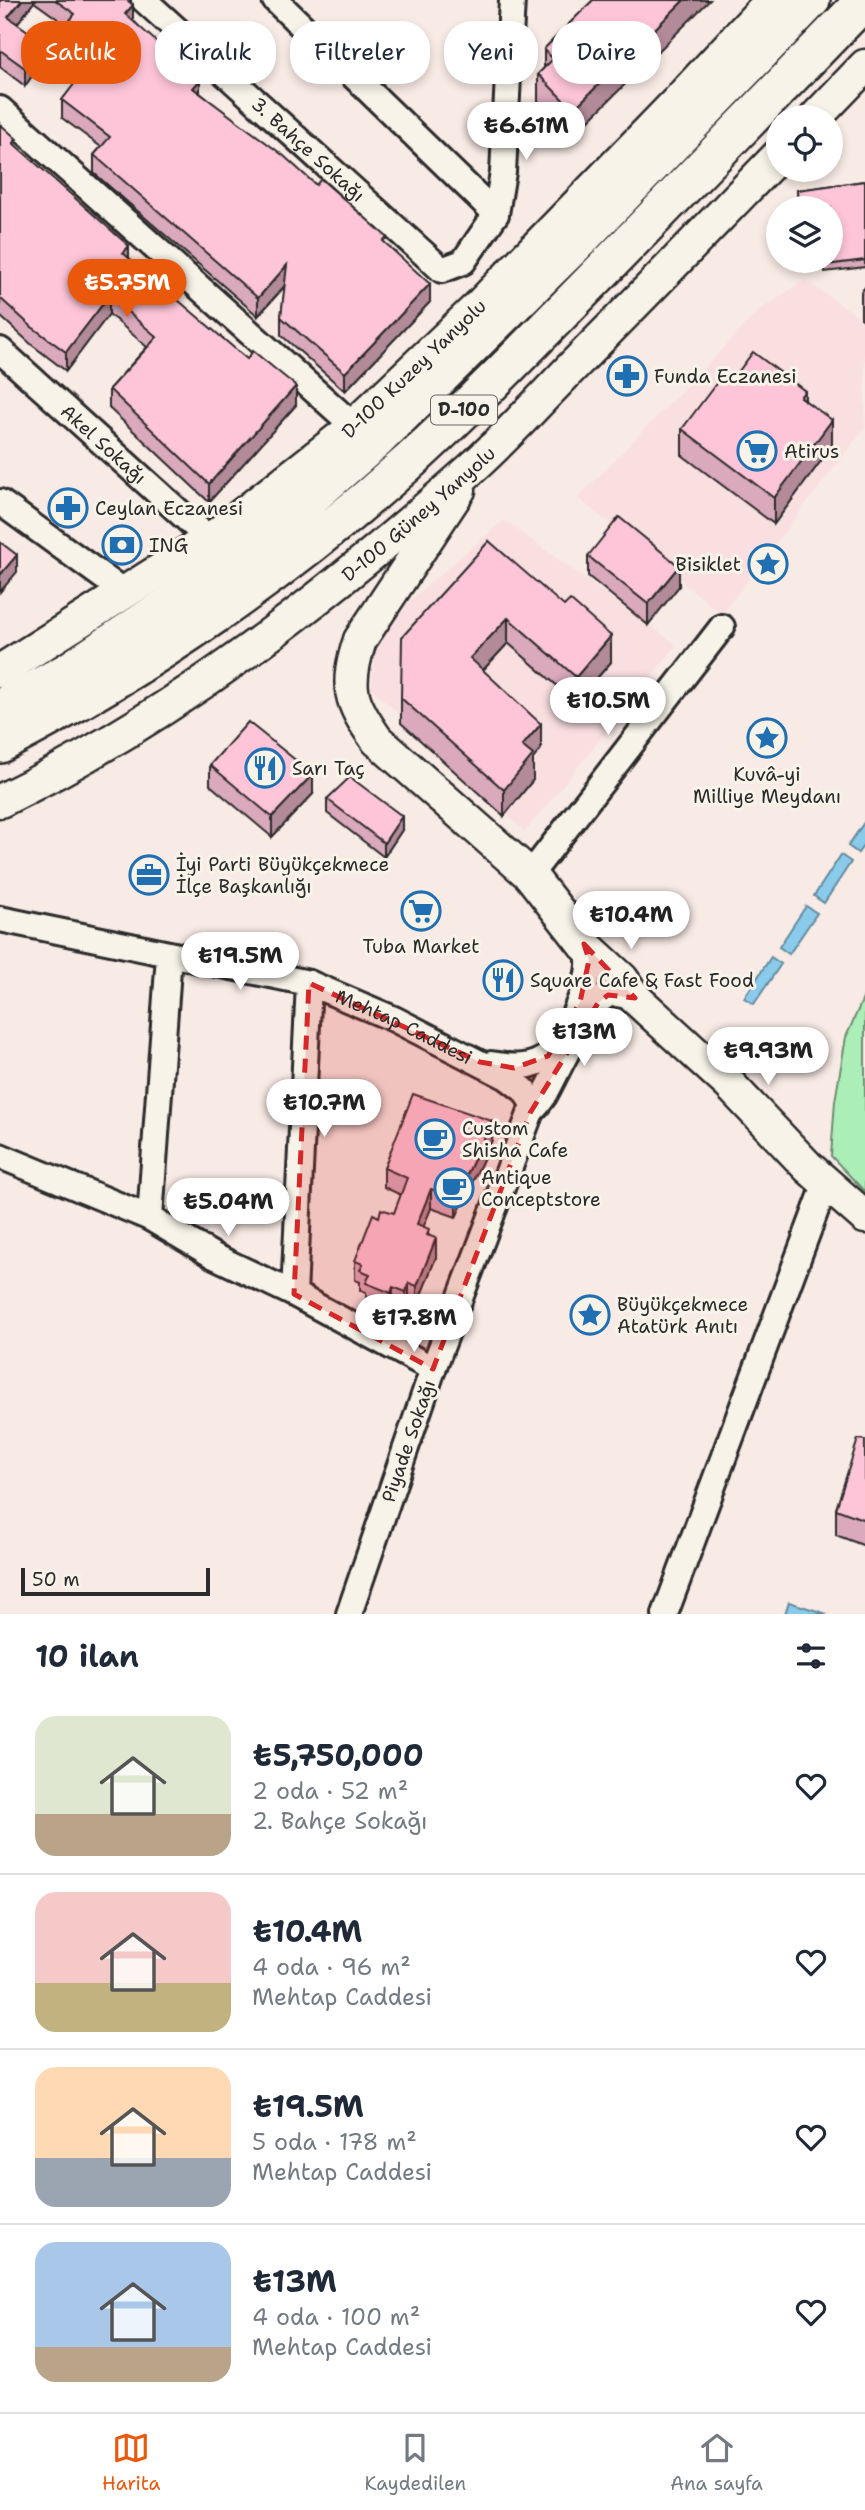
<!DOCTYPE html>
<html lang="tr">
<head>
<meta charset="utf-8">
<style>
  body { margin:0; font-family:"Shantell Sans",sans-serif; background:#f2f2f3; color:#1f2937; height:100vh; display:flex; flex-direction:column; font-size:26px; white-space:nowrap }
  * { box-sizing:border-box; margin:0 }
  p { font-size:23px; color:#747a83 }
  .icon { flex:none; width:38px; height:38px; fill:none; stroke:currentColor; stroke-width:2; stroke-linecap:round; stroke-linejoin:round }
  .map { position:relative; height:1614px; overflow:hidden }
  .drawer { display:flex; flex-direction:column; background:#fff; flex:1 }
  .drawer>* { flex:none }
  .top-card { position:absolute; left:21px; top:21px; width:824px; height:63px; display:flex; gap:14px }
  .buttons { position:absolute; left:766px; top:105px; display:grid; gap:14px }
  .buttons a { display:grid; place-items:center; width:77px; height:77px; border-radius:50%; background:#fff; box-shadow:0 4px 10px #0003; font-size:35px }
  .scale { position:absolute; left:21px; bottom:18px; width:189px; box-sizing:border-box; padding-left:7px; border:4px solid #2b2b2b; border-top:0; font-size:19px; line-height:24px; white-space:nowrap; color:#2b2b2b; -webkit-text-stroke:5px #f7f3e8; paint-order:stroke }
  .price { position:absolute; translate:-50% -60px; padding:0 16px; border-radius:24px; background:#fff; color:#222; font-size:23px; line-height:46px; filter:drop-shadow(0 2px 4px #0008) }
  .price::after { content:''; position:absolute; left:50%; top:42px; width:21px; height:16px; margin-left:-10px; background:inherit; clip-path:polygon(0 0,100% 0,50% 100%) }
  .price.current { background:#ea580c; color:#fff }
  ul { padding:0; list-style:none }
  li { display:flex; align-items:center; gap:21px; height:175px; padding:0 35px }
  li+li { border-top:2px solid #e0e1e3 }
  li span { display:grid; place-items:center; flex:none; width:196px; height:140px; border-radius:21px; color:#555 }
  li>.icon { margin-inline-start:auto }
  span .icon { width:84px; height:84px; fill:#fffc; stroke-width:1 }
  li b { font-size:30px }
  h2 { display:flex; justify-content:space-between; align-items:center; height:84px; padding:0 35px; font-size:30px }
  .pill { padding:0 24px; border-radius:28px; background:#fff; box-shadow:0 4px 10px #0003; font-size:24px; line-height:63px }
  .pill.current { background:#ea580c; color:#fff }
  .dock { display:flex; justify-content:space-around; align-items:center; height:98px; border-top:2px solid #e0e1e3; background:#fff; font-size:19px; color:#747a83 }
  .dock a { display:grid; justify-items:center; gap:4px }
  .dock .current { color:#ea580c }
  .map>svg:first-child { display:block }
</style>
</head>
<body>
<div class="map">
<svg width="865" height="1614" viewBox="0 0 865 1614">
  <rect width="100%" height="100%" fill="#f8eae5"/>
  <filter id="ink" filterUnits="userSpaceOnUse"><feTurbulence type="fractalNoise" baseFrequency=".0143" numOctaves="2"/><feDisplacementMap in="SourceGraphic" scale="14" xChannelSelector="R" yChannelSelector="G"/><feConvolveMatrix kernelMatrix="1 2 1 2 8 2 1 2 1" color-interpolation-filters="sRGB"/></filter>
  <g filter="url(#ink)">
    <!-- built -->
    <path fill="#fadfe1" d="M805,280l60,41v106l-143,187 -144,-116 182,-188z
      M504,520l173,125 -152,187 -154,-144 7,-60z"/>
    <!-- green -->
    <path fill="#aceeb7" stroke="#6c8c71" stroke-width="2" d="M865,994v198l-34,-36 4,-55 11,-64z"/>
    <!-- water -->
    <path fill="#8acbeb" stroke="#648b9e" stroke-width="2" d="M865,821v22l-7,10 -10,-7z
      M841,855l10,7 -27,41 -10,-7z
      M806,906l11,7 -28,41 -10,-7z
      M771,957l10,7 -27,40 -10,-6z
      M789,1602l38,12h-42z"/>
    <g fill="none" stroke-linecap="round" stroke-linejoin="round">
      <!-- minor casing -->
      <g stroke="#2b2b2b" stroke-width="30">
        <g id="minor">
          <path id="s1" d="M144,0l298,270 21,-8 33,-48 7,-42 9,-172"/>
          <path d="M275,0l221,214"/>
          <path d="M0,109l354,317"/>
          <path id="s2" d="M0,350l209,189"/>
          <path d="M0,502l124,90"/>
          <path d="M530,875l192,-248"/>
          <path id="s3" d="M0,919l309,64 85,36 113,58 17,13 8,12v7l-99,260 -84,245"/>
          <path d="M491,1064c20,3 41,6 58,-9 16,-14 42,-73 40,-95 0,-5 -4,-11 -5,-16"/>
          <path d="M530,1113c5,-5 10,-11 14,-17 12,-20 43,-93 64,-101 8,-3 19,1 27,3"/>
          <path d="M0,1156l150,62 64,38 80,38 139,75"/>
          <path d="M150,1218l19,-263"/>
          <path d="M294,1294l15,-311"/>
          <path d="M665,1614l161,-431"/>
        </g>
      </g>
      <!-- major casing -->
      <g stroke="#2b2b2b" stroke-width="37">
        <g id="major">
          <path d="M816,117l49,-51"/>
          <path d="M459,490l-99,150c-15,46 -11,61 17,100l153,135 54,69 38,35 13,19 94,86 79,83 57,50"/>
          <path id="s4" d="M0,671l219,-138 126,-99 137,-131 194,-200 96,-103"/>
          <path id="s5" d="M0,801c175,-85 326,-203 471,-332 36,-32 70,-70 104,-105 69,-69 136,-139 204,-209"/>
        </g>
      </g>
      <!-- highway casing -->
      <g stroke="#2b2b2b" stroke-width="42">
        <path id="highway" d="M0,708l69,-37 175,-116 132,-115 207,-204 228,-236
          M0,744c146,-75 289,-174 411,-284 67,-61 130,-127 193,-191 87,-90 174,-179 261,-269"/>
      </g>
      <!-- minor -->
      <use href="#minor" stroke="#f7f3e8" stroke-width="24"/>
      <!-- major -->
      <use href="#major" stroke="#f7f3e8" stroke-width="32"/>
      <!-- highway -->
      <use href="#highway" stroke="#f7f3e8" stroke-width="37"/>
    </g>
    <!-- wall -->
    <path fill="#daa9bb" stroke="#2b2b2b" stroke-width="2" d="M0,0h127l6,20 67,73 116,92 71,60 43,57 -85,89 -64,-56v-18l4,-31 -27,30 -164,-143v-18l7,-8 -39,-29v-18l28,-36 -25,-20 1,-19 -32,-23 -17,22 26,36 -18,26 -25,-19z
      M593,0l-20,136 -35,-35v-27l6,-6v-19z
      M0,124l17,23 112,111 167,147 -87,97 -100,-94v-19l38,-42 -38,-33 -43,57 -34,-26 -32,-29z
      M865,181v86l-40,5 -1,-11h7v-53h-33l-1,-18z
      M865,287v34l-4,-3v-26z
      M730,383l75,17 27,46 -58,78 -92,-69v-26z
      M489,541l122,121 -35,40 -68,-59 -25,27 58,79 -8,10v21l-29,36 -103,-93v-25z
      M588,556l91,30 -31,39 -60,-49z
      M210,765l103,29 -41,43 -62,-52z
      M327,799l75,31 -18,27 -57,-44z
      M492,1140l-36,77 -25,-9 -8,19 6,8 7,22 -19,48 -8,-3 -3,9 -13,-5 -2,6 -25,-10v-10l-6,-2v-8l-5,-2v-19l24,-44 15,-4 7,-18 -17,-8v-19z
      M865,1440v106l-29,-11v-26z"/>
    <!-- shaded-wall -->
    <path fill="#b28a98" stroke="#2b2b2b" stroke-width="2" d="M22,0h12v2l-26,33v-18z
      M684,0h26l-137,136v-26z
      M133,5v18l-8,-9z
      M43,42v18l-18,26v-18z
      M200,80v18l-7,-10z
      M129,246v19l-6,-12z
      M287,265v18l-29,33v-18z
      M430,284v18l-85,89v-18z
      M109,296v18l-43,57v-19z
      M296,386v19l-87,97v-18z
      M805,391v26l-5,-20z
      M832,420v26l-58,78v-26z
      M17,555v17l-17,20v-17z
      M679,566v20l-31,39v-21z
      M508,618v25l-38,41v-26z
      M611,636v26l-35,40v-25z
      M541,724v25l-8,10v21l-29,36v-26l18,-44z
      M313,774v20l-41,43v-20z
      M402,816v14l-18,27v-14z
      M492,1121v19l-36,77v-19z
      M431,1189v19l-14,35v-19z
      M436,1238v19l-19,48v-19z
      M409,1283v19l-3,9v-19z
      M393,1287v19l-2,6v-19z"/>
    <!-- building -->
    <path fill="#fec5d9" stroke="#2b2b2b" stroke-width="2" d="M0,0h22l-14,17 35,25 -18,26 -25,-18z
      M55,0h72l6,5 -8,9 75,66 -7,8 91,68 32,29 5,-6 66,58 -4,4 47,43 -85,89 -64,-56 6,-52 -29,33 -164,-143 16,-18 -48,-37 36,-47 -33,-27 10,-12z
      M593,0h91l-111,110 -35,-36 15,-15 -9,-10z
      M0,124l17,15 -4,4 116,103 -6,7 124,106 6,-8 43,35 -87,98 -100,-95 48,-52 -48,-41 -43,56 -34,-25 -32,-29z
      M865,181v79l-40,5v-4h6v-53h-32l-2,-18z
      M753,352l52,39 -5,6 32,23 -58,78 -92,-69 39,-52 9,6z
      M619,517l60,49 -31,38 -60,-48z
      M489,541l75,65 6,-6 41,36 -35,41 -68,-59 -38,40 71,66 -19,22 11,9 -29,35 -103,-92 1,-61z
      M0,542l17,13 -17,20z
      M248,722l65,52 -41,43 -62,-52z
      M350,777l52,39 -18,27 -57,-44z
      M413,1094l79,27 -36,77 -25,-9 -14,35 12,5 -2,6 9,3 -19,48 -8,-3 -3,9 -13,-5 -2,6 -25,-10 4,-9 -10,-4 3,-6 -8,-3 18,-47 6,3 2,-8 13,4 13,-35 -23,-10z
      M858,1439l7,1v80l-29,-11z"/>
  </g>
  <!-- marked area -->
  <path fill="#d62828" fill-opacity="0.2" stroke="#d62828" stroke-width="5" stroke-dasharray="14 9" stroke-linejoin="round" d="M584,944l51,54 -27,-3 -10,8 -68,110 -97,256 -139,-75 15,-311 171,79 34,6 34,-12 32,-54 9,-42z"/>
  <!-- icons -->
  <defs>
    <g id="pharmacy-ring" transform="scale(2.0125)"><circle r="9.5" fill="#f7f3e8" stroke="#1f6fb2" stroke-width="1.5"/><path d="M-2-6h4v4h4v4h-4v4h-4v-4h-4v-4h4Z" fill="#1f6fb2"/></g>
    <g id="supermarket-ring" transform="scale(2.0125)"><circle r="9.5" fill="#f7f3e8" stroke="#1f6fb2" stroke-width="1.5"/><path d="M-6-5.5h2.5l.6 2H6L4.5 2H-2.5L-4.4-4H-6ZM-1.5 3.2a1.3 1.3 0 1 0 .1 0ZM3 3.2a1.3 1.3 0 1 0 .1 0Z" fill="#1f6fb2"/></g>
    <g id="bank-ring" transform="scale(2.0125)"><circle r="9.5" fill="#f7f3e8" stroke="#1f6fb2" stroke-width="1.5"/><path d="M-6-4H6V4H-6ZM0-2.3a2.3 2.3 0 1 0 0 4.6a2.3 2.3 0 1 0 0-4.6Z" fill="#1f6fb2"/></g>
    <g id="sight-ring" transform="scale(2.0125)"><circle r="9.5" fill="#f7f3e8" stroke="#1f6fb2" stroke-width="1.5"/><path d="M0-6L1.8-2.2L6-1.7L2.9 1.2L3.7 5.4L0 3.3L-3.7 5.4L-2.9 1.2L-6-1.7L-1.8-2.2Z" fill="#1f6fb2"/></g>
    <g id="restaurant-ring" transform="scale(2.0125)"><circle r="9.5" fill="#f7f3e8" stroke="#1f6fb2" stroke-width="1.5"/><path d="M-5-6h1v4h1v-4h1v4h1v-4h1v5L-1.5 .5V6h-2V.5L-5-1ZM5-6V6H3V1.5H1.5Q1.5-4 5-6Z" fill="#1f6fb2"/></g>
    <g id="office-ring" transform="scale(2.0125)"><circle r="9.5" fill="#f7f3e8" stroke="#1f6fb2" stroke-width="1.5"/><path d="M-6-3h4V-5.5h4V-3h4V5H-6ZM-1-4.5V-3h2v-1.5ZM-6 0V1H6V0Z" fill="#1f6fb2"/></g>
    <g id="cafe-ring" transform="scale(2.0125)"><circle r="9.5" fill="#f7f3e8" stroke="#1f6fb2" stroke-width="1.5"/><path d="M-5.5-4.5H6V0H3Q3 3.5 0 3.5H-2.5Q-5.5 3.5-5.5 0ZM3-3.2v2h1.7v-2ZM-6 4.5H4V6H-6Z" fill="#1f6fb2"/></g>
  </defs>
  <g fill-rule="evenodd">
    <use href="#pharmacy-ring" x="627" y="376"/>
    <use href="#supermarket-ring" x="757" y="451"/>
    <use href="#pharmacy-ring" x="68" y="508"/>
    <use href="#bank-ring" x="122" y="545"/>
    <use href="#sight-ring" x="768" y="564"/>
    <use href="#sight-ring" x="767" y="738"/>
    <use href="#restaurant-ring" x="265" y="768"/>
    <use href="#office-ring" x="149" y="875"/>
    <use href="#supermarket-ring" x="421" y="911"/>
    <use href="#restaurant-ring" x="503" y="980"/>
    <use href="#cafe-ring" x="435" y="1139"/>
    <use href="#cafe-ring" x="454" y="1188"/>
    <use href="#sight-ring" x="590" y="1315"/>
  </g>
  <g text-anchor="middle" stroke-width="6" stroke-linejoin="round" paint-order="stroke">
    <!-- shield labels -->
    <rect fill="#f7f3e8" stroke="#686764" stroke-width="2" x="431" y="395.5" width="66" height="29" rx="5"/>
    <g font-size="18" font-weight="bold" fill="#2b2b2b">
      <text x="464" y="416">D-100</text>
    </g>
    <!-- street labels -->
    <g font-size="19" fill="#2b2b2b" stroke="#f7f3e8">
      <text dy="7" stroke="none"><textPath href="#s1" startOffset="222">3. Bahçe Sokağı</textPath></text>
      <text dy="7" stroke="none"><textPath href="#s4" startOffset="514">D-100 Kuzey Yanyolu</textPath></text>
      <text dy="7" stroke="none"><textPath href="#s2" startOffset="140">Akel Sokağı</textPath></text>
      <text dy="7" stroke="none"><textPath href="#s5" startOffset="509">D-100 Güney Yanyolu</textPath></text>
      <text dy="7" stroke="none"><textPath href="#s3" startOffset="420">Mehtap Caddesi</textPath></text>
      <text transform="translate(408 1441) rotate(-71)" y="7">Piyade Sokağı</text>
    </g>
    <!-- poi labels -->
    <g font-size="19" fill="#2b2b2b" stroke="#f7f3e8" text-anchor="start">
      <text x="654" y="383">Funda Eczanesi</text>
      <text x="784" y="458">Atirus</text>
      <text x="95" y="515">Ceylan Eczanesi</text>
      <text x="149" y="552">ING</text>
      <text x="741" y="571" text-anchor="end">Bisiklet</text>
      <text x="292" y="775">Sarı Taç</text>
      <text x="767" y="781" text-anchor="middle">Kuvâ-yi<tspan x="767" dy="22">Milliye Meydanı</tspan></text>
      <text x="176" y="871">İyi Parti Büyükçekmece<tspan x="176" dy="22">İlçe Başkanlığı</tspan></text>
      <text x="421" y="953" text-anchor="middle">Tuba Market</text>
      <text x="530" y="987">Square Cafe &amp; Fast Food</text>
      <text x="462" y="1135">Custom<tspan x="462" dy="22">Shisha Cafe</tspan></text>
      <text x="481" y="1184">Antique<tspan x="481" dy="22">Conceptstore</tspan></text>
      <text x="617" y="1311">Büyükçekmece<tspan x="617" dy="22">Atatürk Anıtı</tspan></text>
    </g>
  </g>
</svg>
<div class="buttons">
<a><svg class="icon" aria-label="locate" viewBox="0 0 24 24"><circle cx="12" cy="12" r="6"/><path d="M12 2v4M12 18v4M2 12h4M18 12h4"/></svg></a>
<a><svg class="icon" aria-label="layers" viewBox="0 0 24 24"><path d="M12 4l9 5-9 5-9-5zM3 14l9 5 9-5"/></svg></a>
</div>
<div class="scale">50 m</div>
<b class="price" style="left:526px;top:162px">₺6.61M</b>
<b class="price current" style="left:127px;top:319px">₺5.75M</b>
<b class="price" style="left:608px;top:737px">₺10.5M</b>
<b class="price" style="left:631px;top:951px">₺10.4M</b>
<b class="price" style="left:240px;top:992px">₺19.5M</b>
<b class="price" style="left:584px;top:1068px">₺13M</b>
<b class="price" style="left:768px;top:1087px">₺9.93M</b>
<b class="price" style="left:324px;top:1139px">₺10.7M</b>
<b class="price" style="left:228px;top:1238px">₺5.04M</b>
<b class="price" style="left:414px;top:1354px">₺17.8M</b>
<div class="top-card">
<a class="pill current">Satılık</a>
<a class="pill">Kiralık</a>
<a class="pill">Filtreler</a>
<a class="pill">Yeni</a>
<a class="pill">Daire</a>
</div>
</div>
<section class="drawer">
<h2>10 ilan<svg class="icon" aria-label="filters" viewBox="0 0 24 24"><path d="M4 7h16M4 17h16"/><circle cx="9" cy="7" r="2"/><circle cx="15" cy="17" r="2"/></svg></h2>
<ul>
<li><span style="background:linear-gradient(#dfe7d0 70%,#b9a48a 0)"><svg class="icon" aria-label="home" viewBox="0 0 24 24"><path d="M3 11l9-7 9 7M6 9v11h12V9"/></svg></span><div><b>₺5,750,000</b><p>2 oda · 52 m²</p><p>2. Bahçe Sokağı</p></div><svg class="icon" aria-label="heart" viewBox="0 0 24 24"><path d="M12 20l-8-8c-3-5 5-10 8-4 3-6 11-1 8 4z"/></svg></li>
<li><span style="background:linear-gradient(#f6c9c9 65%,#c2b280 0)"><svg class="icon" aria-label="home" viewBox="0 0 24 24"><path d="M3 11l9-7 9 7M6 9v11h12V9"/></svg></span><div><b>₺10.4M</b><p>4 oda · 96 m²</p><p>Mehtap Caddesi</p></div><svg class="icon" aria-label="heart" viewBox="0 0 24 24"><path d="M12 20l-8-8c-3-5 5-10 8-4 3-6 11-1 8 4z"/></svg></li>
<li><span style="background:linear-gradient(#ffd9b3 65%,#9aa5b1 0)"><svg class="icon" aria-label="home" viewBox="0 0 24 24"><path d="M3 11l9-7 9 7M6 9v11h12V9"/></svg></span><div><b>₺19.5M</b><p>5 oda · 178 m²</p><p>Mehtap Caddesi</p></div><svg class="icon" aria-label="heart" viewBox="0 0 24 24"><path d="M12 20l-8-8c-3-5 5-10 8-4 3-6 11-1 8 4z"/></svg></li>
<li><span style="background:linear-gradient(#a9c7e8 75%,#b9a48a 0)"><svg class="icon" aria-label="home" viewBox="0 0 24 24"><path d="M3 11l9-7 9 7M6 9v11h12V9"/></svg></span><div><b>₺13M</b><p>4 oda · 100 m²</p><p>Mehtap Caddesi</p></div><svg class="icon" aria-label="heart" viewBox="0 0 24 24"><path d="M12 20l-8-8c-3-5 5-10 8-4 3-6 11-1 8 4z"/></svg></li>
</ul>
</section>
<nav class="dock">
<a class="current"><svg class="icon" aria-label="map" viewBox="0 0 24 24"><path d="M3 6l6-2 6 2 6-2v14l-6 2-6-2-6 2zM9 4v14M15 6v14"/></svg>Harita</a>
<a><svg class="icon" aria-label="saved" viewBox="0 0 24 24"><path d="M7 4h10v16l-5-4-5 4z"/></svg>Kaydedilen</a>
<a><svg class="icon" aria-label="home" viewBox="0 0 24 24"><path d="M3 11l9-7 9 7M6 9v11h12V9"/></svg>Ana sayfa</a>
</nav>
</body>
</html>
